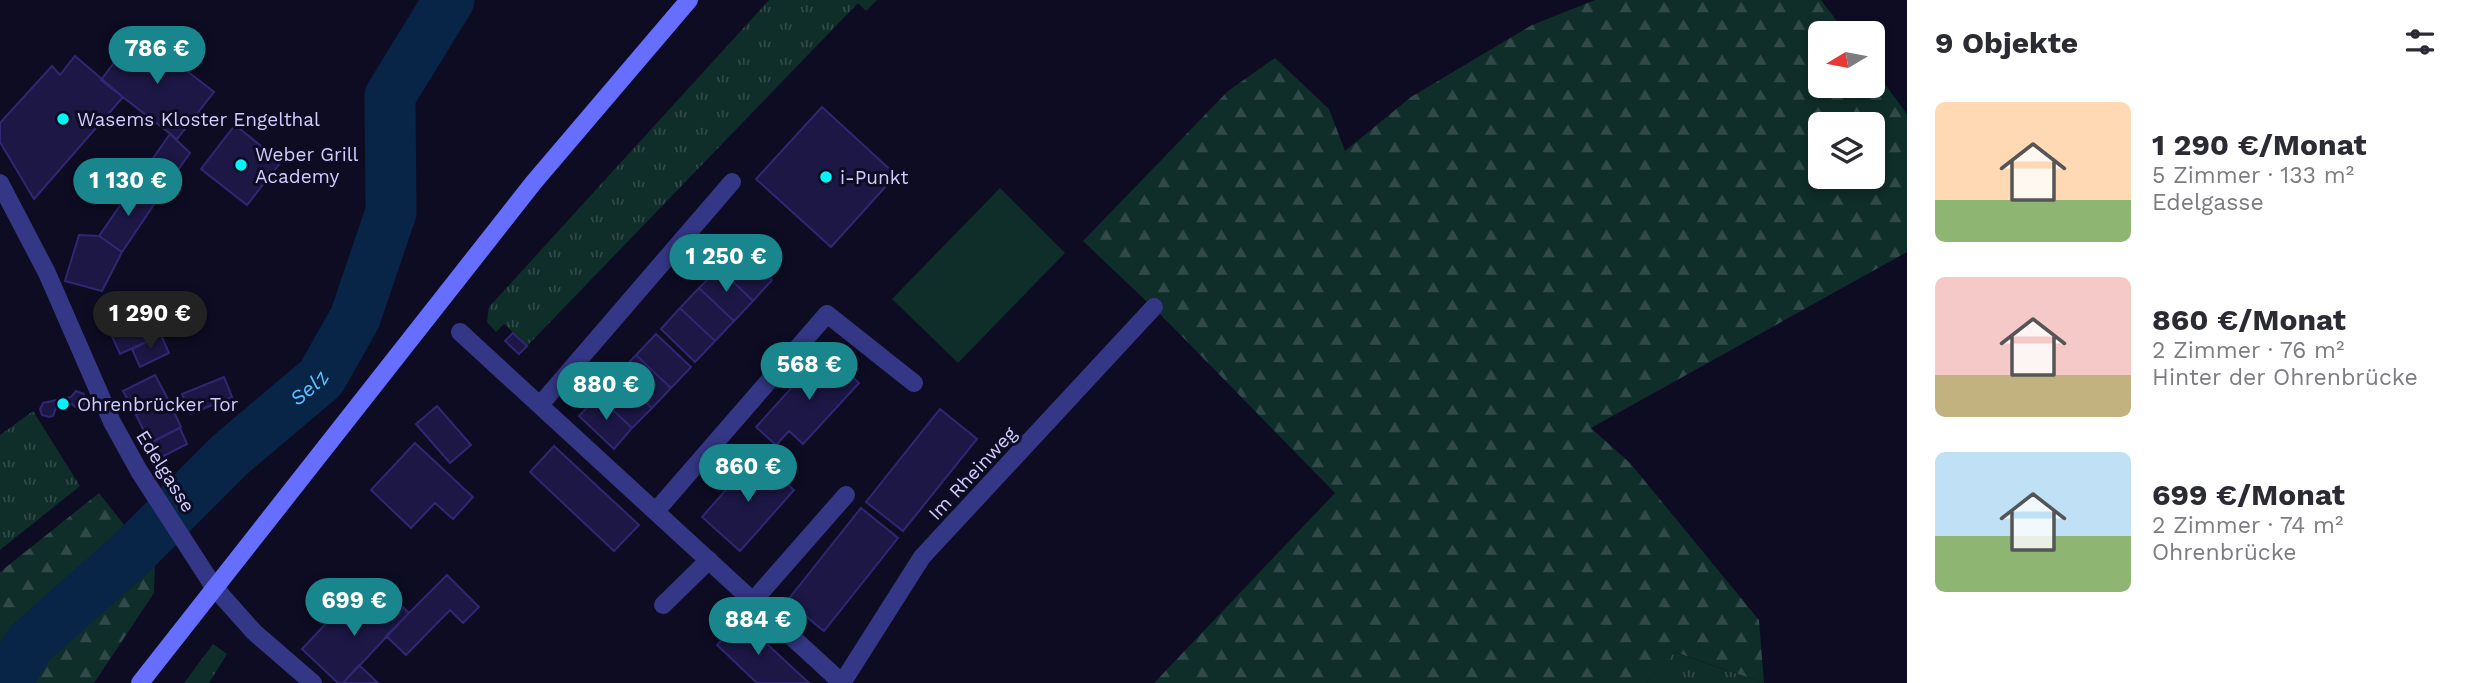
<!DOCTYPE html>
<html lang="de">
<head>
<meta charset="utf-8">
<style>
  body { margin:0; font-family:"Work Sans",sans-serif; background:#f7f7f7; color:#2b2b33; height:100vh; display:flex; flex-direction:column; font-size:26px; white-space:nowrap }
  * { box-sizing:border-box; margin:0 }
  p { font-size:23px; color:#7c7c81 }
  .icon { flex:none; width:38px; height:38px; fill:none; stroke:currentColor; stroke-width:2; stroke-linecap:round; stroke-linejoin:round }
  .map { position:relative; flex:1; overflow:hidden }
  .panel { display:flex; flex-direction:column; background:#fff; width:560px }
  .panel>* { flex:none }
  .needle { width:46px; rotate:260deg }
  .buttons { position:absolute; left:1808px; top:21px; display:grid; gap:14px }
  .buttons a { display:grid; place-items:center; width:77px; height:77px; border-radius:10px; background:#fff; box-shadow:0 4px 10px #0003; font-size:35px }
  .price { position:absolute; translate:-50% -60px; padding:0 16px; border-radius:24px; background:#18868c; color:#fff; font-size:23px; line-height:46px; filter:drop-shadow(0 2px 4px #0008) }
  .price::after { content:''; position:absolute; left:50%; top:42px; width:21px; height:16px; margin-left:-10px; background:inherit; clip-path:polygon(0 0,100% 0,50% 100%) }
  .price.selected { background:#222; color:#fff }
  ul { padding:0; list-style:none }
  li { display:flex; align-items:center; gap:21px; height:175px; padding:0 28px }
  li span { display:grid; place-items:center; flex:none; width:196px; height:140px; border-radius:10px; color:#555 }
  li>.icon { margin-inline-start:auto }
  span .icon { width:84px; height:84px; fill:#fffc; stroke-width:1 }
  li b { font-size:30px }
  h2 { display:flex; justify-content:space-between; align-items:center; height:84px; padding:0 28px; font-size:30px }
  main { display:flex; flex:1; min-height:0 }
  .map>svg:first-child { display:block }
</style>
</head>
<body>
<main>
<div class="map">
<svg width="1907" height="683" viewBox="0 0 1907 683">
  <defs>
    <pattern id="grass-tufts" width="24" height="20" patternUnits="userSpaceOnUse" patternTransform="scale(1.75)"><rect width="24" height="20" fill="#0f2d29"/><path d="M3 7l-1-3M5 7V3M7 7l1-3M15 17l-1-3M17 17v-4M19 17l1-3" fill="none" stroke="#314a49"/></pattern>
    <pattern id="forest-firs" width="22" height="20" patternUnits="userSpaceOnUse" patternTransform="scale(1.75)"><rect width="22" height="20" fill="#0f2d29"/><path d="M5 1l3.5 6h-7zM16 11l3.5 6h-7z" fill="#314a49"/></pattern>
  </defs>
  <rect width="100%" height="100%" fill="#0e0c23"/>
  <!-- grass -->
  <path fill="url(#grass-tufts)" d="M769,0h108l-11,11 -8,-8 -331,343 -23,-22 -8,8 -9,-10 2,-15z
    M33,411l47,75 -80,64v-115z
    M213,644l14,10 -18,29h-25z
    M1674,652l90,31h-118z"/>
  <!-- forest -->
  <path fill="url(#forest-firs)" fill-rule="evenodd" d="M1595,0h226l25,33h-26v53h52l1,-18 34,46v138l-316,176 39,35 129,157 5,63 -89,-31 -29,31h-492l181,-190 -173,-177 -79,-75 145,-150 47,-33 54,51 16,42 66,-54 121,-72zM1820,124h52v53h-52z
    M99,493l56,71 -1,29 -60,90h-94v-111z"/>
  <!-- pitch -->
  <path fill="#0f2d29" d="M1000,188l65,65 -107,110 -66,-64z"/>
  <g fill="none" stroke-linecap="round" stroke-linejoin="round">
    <!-- river -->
    <path stroke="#082446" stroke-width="51" id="s1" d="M6,683l23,-39 103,-91 98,-98 91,-77 34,-60 36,-106 -1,-116 59,-96"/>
  </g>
  <!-- building -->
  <path fill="#1c1745" stroke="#302773" stroke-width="2" d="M137,32l77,60 -37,47 -76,-59z
    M75,56l48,41 -89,102 -34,-57v-19l52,-57 8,9z
    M822,107l74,68 -65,72 -75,-68z
    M235,125l46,37 -34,43 -46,-36z
    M170,134l20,19 -33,47 -22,-16z
    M135,184l22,16 -35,52 -23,-16z
    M79,235l20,1 23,16 -20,39 -37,-10z
    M738,248l34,32 -19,21 -34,-33z
    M719,268l34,33 -19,20 -35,-33z
    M699,288l35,33 -19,20 -35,-33z
    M144,298l17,37 -41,19 -17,-38z
    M680,308l35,33 -20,21 -34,-33z
    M513,333l14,13 -8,8 -14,-13z
    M656,334l35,33 -20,21 -35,-33z
    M161,335l8,18 -29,14 -8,-18z
    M824,352l35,31 -56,61 -14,-13 -13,14 -20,-18z
    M636,355l35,33 -19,20 -35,-33z
    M155,375l13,24 -32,16 -13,-24z
    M617,375l35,33 -20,20 -34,-32z
    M224,377l8,20 -41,17 -9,-20z
    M76,391l8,3 2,8 -3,3 -8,2 -3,-3 -16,4 -3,8 -4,1 -7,-2 -2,-6 3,-6 28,-6z
    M598,396l34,32 -18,21 -35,-33z
    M168,399l13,28 -31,16 -14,-28z
    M437,406l34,39 -21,18 -34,-39z
    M940,409l37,30 -74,92 -37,-29z
    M180,428l7,16 -29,15 -8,-16z
    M415,443l58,54 -20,22 -18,-16 -24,25 -40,-38z
    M554,446l85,79 -25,26 -84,-79z
    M756,456l38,34 -54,61 -38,-34z
    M861,508l37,30 -74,93 -37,-30z
    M447,575l32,32 -16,16 -13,-13 -44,45 -20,-19z
    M386,591l23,22 -66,70h-5l-36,-34 33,-35 16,15z
    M741,620l68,63h-52l-40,-38z
    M359,665l19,18h-35z"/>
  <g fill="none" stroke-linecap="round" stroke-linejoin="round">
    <!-- service -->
    <path stroke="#343785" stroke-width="18" d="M656,511l171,-197 87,69
      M753,601l93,-106
      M663,605l46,-45"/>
    <!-- minor -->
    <path stroke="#343785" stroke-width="18" d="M0,183l47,90 65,149 27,49 75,116 40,45 59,51
      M460,332l382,351 80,-126 232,-250
      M540,405l192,-223"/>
    <!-- secondary -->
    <path stroke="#656eff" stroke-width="18" d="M140,683l394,-501 155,-182"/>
  </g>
  <!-- markers -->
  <g fill="#00f5f9" stroke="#0e0c23" stroke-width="2.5">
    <circle cx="63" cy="119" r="7"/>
    <circle cx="241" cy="165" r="7"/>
    <circle cx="826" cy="177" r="7"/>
    <circle cx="63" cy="404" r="7"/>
  </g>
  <g text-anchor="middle" stroke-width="6" stroke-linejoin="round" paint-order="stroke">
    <!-- poi labels -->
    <g font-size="19" fill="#cfceff" stroke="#0e0c23" text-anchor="start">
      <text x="77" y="126">Wasems Kloster Engelthal</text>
      <text x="255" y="161">Weber Grill<tspan x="255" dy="22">Academy</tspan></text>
      <text x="840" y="184">i-Punkt</text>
      <text x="77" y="411">Ohrenbrücker Tor</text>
    </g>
    <!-- street labels -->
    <g font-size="19" fill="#cfceff" stroke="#0e0c23">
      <text transform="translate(166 471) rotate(58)" y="7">Edelgasse</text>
      <text transform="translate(972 473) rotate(-47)" y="7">Im Rheinweg</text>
    </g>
    <!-- water labels -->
    <g font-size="21" font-style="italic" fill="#5cc1ff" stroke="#0e0c23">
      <text dy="7" stroke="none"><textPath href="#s1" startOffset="425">Selz</textPath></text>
    </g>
  </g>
</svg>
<div class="buttons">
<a><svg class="needle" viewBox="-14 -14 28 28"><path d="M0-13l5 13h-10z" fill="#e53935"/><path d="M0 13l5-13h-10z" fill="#7c7c81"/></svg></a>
<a><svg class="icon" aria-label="layers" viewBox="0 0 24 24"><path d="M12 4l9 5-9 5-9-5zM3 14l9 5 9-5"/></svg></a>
</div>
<b class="price" style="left:157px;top:86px">786 €</b>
<b class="price" style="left:128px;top:218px">1 130 €</b>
<b class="price" style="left:726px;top:294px">1 250 €</b>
<b class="price selected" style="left:150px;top:351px">1 290 €</b>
<b class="price" style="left:809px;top:402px">568 €</b>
<b class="price" style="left:606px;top:422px">880 €</b>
<b class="price" style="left:748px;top:504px">860 €</b>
<b class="price" style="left:354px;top:638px">699 €</b>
<b class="price" style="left:758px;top:657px">884 €</b>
</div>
<section class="panel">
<h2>9 Objekte<svg class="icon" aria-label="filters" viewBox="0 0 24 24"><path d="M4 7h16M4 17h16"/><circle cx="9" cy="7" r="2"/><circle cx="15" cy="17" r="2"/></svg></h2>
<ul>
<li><span style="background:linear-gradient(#ffd9b3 70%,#8fb573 0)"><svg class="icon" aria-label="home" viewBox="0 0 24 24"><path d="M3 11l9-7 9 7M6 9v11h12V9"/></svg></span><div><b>1 290 €/Monat</b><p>5 Zimmer · 133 m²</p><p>Edelgasse</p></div></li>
<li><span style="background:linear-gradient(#f6c9c9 70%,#c2b280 0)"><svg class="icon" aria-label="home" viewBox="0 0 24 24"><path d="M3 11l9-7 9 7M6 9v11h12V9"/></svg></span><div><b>860 €/Monat</b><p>2 Zimmer · 76 m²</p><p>Hinter der Ohrenbrücke</p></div></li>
<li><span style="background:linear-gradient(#bfe0f5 60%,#8fb573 0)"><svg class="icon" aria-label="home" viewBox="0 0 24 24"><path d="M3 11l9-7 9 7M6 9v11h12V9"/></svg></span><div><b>699 €/Monat</b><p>2 Zimmer · 74 m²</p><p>Ohrenbrücke</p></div></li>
</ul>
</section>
</main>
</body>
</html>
